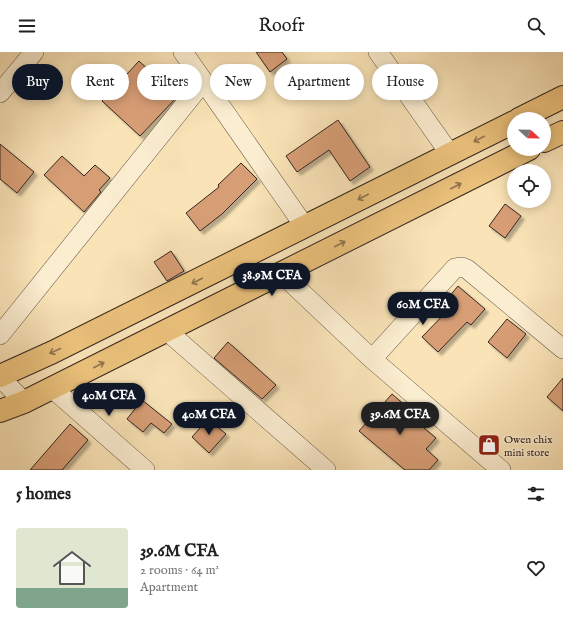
<!DOCTYPE html>
<html lang="en">
<head>
<meta charset="utf-8">
<style>
  body { margin:0; font-family:"IM FELL English",serif; background:#f2f2f2; color:#202124; height:100vh; display:flex; flex-direction:column; font-size:15px; white-space:nowrap }
  * { box-sizing:border-box; margin:0 }
  p { font-size:13px; color:#757577 }
  .icon { flex:none; width:22px; height:22px; fill:none; stroke:currentColor; stroke-width:2; stroke-linecap:round; stroke-linejoin:round }
  .map { position:relative; height:418px; overflow:hidden }
  .details { display:flex; flex-direction:column; background:#fff; flex:1 }
  .details>* { flex:none }
  .top-card { position:absolute; left:12px; top:12px; width:539px; height:36px; display:flex; gap:8px }
  .needle { width:26px; rotate:112deg }
  .tools { position:absolute; left:507px; top:60px; display:grid; gap:8px }
  .tools a { display:grid; place-items:center; width:44px; height:44px; border-radius:50%; background:#fff; box-shadow:0 2px 10px #0003; font-size:20px }
  .price { position:absolute; translate:-50% -34px; padding:0 9px; border-radius:14px; background:#111827; color:#fff; font-size:13px; line-height:26px; filter:drop-shadow(0 1px 2px #0008) }
  .price::after { content:''; position:absolute; left:50%; top:24px; width:12px; height:9px; margin-left:-6px; background:inherit; clip-path:polygon(0 0,100% 0,50% 100%) }
  .price.current { background:#222; color:#fff }
  ul { padding:0; list-style:none }
  li { display:flex; align-items:center; gap:12px; height:100px; padding:0 16px }
  li span { display:grid; place-items:center; flex:none; width:112px; height:80px; border-radius:4px; color:#555 }
  li>.icon { margin-inline-start:auto }
  span .icon { width:48px; height:48px; fill:#fffc; stroke-width:1 }
  li b { font-size:17px }
  h2 { display:flex; justify-content:space-between; align-items:center; height:48px; padding:0 16px; font-size:17px }
  .pill { padding:0 14px; border-radius:18px; background:#fff; box-shadow:0 2px 10px #0003; font-size:14px; line-height:36px }
  .pill.current { background:#111827; color:#fff }
  header { display:flex; justify-content:space-between; align-items:center; height:52px; padding:0 16px; background:#fff; font-size:18px; font-weight:600 }
  .map>svg:first-child { display:block }
</style>
</head>
<body>
<header><svg class="icon" aria-label="menu" viewBox="0 0 24 24"><path d="M4 6h16M4 12h16M4 18h16"/></svg>Roofr<svg class="icon" aria-label="search" viewBox="0 0 24 24"><circle cx="10" cy="10" r="6"/><path d="M15 15l6 6"/></svg></header>
<div class="map">
<svg width="563" height="418" viewBox="0 0 563 418">
  <defs>
    <filter id="shadow"><feDropShadow dx="3.5" dy="3.5" stdDeviation="1" flood-color="#0004"/></filter>
  </defs>
  <rect width="100%" height="100%" fill="#f9e3b7"/>
  <filter id="stains"><feTurbulence type="fractalNoise" baseFrequency=".005" numOctaves="4"/><feColorMatrix values="0 0 0 0 .2 0 0 0 0 .09 0 0 0 0 .02 0 0 0 .5 -.17"/></filter>
  <radialGradient id="worn" r=".72"><stop offset=".6" stop-color="#630" stop-opacity="0"/><stop offset="1" stop-color="#630" stop-opacity=".3"/></radialGradient>
  <!-- building -->
  <path fill="#d79e76" stroke="#342621" filter="url(#shadow)" d="M256,0h26l5,7 -17,13z
    M139,9l38,36 -37,39 -38,-35z
    M338,68l32,47 -20,14 -21,-31 -32,22 -11,-16z
    M0,92l34,28 -17,21 -17,-14z
    M62,104l22,20 11,-11 15,13 -11,12 2,2 -17,20 -40,-37z
    M241,111l16,16 -35,35 -22,17 -14,-18 33,-26 -1,-2z
    M505,152l16,12 -16,22 -16,-12z
    M171,199l13,20 -17,10 -13,-19z
    M458,234l27,23 -14,16 -4,-3 -29,30 -16,-15 28,-29 -6,-5z
    M507,267l19,15 -19,24 -19,-16z
    M228,290l48,43 -14,14 -48,-41z
    M563,326v33l-16,-14z
    M392,342l16,14 -3,4 31,26 -10,11 12,11 -9,10h-24l-46,-39z
    M142,348l30,24 -8,9 -13,-10 -8,9 -16,-13z
    M208,367l18,15 -17,19 -17,-16z
    M70,372l18,16 -26,30h-32z"/>
  <g fill="none" stroke-linecap="round" stroke-linejoin="round">
    <!-- minor casing -->
    <g stroke="#655546" stroke-width="20">
      <path id="minor" d="M183,0l122,175
        M378,0l72,102
        M0,41l34,-41
        M281,221l91,86 129,111
        M167,279l159,139
        M0,283l203,-253
        M372,307l83,-91 7,-1 5,2 96,80
        M0,325l24,25
        M52,336l93,82"/>
    </g>
    <!-- major casing -->
    <g stroke="#342621" stroke-width="24">
      <path id="major" d="M519,67l44,-22
        M544,89l19,-9
        M0,324l53,-24 461,-230
        M0,359l24,-9 505,-253"/>
    </g>
    <!-- minor -->
    <use href="#minor" stroke="#fbedd0" stroke-width="19"/>
    <!-- major -->
    <use href="#major" stroke="#ecc27c" stroke-width="22"/>
  </g>
  <!-- one-way arrows -->
  <defs><path id="oneway-shaft" d="M-6 0H5M1.5-3L5.5 0L1.5 3" fill="none" stroke-width="1.6" stroke-linecap="round" stroke-linejoin="round"/></defs>
  <g stroke="#90744e">
    <use href="#oneway-shaft" transform="translate(479 87) rotate(153)"/>
    <use href="#oneway-shaft" transform="translate(456 134) rotate(-27)"/>
    <use href="#oneway-shaft" transform="translate(363 145) rotate(153)"/>
    <use href="#oneway-shaft" transform="translate(340 192) rotate(-27)"/>
    <use href="#oneway-shaft" transform="translate(197 229) rotate(153)"/>
    <use href="#oneway-shaft" transform="translate(55 299) rotate(155)"/>
    <use href="#oneway-shaft" transform="translate(99 313) rotate(-27)"/>
  </g>
  <!-- icons -->
  <defs>
    <g id="shop-square" transform="scale(1.15)"><rect x="-9" y="-9" width="18" height="18" rx="4" fill="#8f2418" stroke="#fbedd0"/><path d="M-5-2.5h2.3a2.7 3.5 0 0 1 5.4 0H5L5.5 6h-11ZM-1.5-2.5h3a1.5 2.3 0 0 0-3 0Z" fill="#fff"/></g>
  </defs>
  <g fill-rule="evenodd">
    <use href="#shop-square" x="489" y="393"/>
  </g>
  <g text-anchor="middle" stroke-width="3" stroke-linejoin="round" paint-order="stroke">
    <!-- poi labels -->
    <g font-size="11" fill="#342621" stroke="#fbedd0" text-anchor="start">
      <text x="504" y="391">Owen chix<tspan x="504" dy="13">mini store</tspan></text>
    </g>
  </g>
  <rect width="100%" height="100%" filter="url(#stains)"/>
  <rect width="100%" height="100%" fill="url(#worn)"/>
</svg>
<div class="tools">
<a><svg class="needle" viewBox="-14 -14 28 28"><path d="M0-13l5 13h-10z" fill="#e53935"/><path d="M0 13l5-13h-10z" fill="#757577"/></svg></a>
<a><svg class="icon" aria-label="locate" viewBox="0 0 24 24"><circle cx="12" cy="12" r="6"/><path d="M12 2v4M12 18v4M2 12h4M18 12h4"/></svg></a>
</div>
<b class="price" style="left:272px;top:245px">38.9M CFA</b>
<b class="price" style="left:423px;top:274px">60M CFA</b>
<b class="price" style="left:109px;top:365px">40M CFA</b>
<b class="price" style="left:209px;top:384px">40M CFA</b>
<b class="price current" style="left:400px;top:384px">39.6M CFA</b>
<div class="top-card">
<a class="pill current">Buy</a>
<a class="pill">Rent</a>
<a class="pill">Filters</a>
<a class="pill">New</a>
<a class="pill">Apartment</a>
<a class="pill">House</a>
</div>
</div>
<section class="details">
<h2>5 homes<svg class="icon" aria-label="filters" viewBox="0 0 24 24"><path d="M4 7h16M4 17h16"/><circle cx="9" cy="7" r="2"/><circle cx="15" cy="17" r="2"/></svg></h2>
<ul>
<li><span style="background:linear-gradient(#dfe7d0 75%,#7fa58c 0)"><svg class="icon" aria-label="home" viewBox="0 0 24 24"><path d="M3 11l9-7 9 7M6 9v11h12V9"/></svg></span><div><b>39.6M CFA</b><p>2 rooms · 64 m²</p><p>Apartment</p></div><svg class="icon" aria-label="heart" viewBox="0 0 24 24"><path d="M12 20l-8-8c-3-5 5-10 8-4 3-6 11-1 8 4z"/></svg></li>
</ul>
</section>
</body>
</html>
